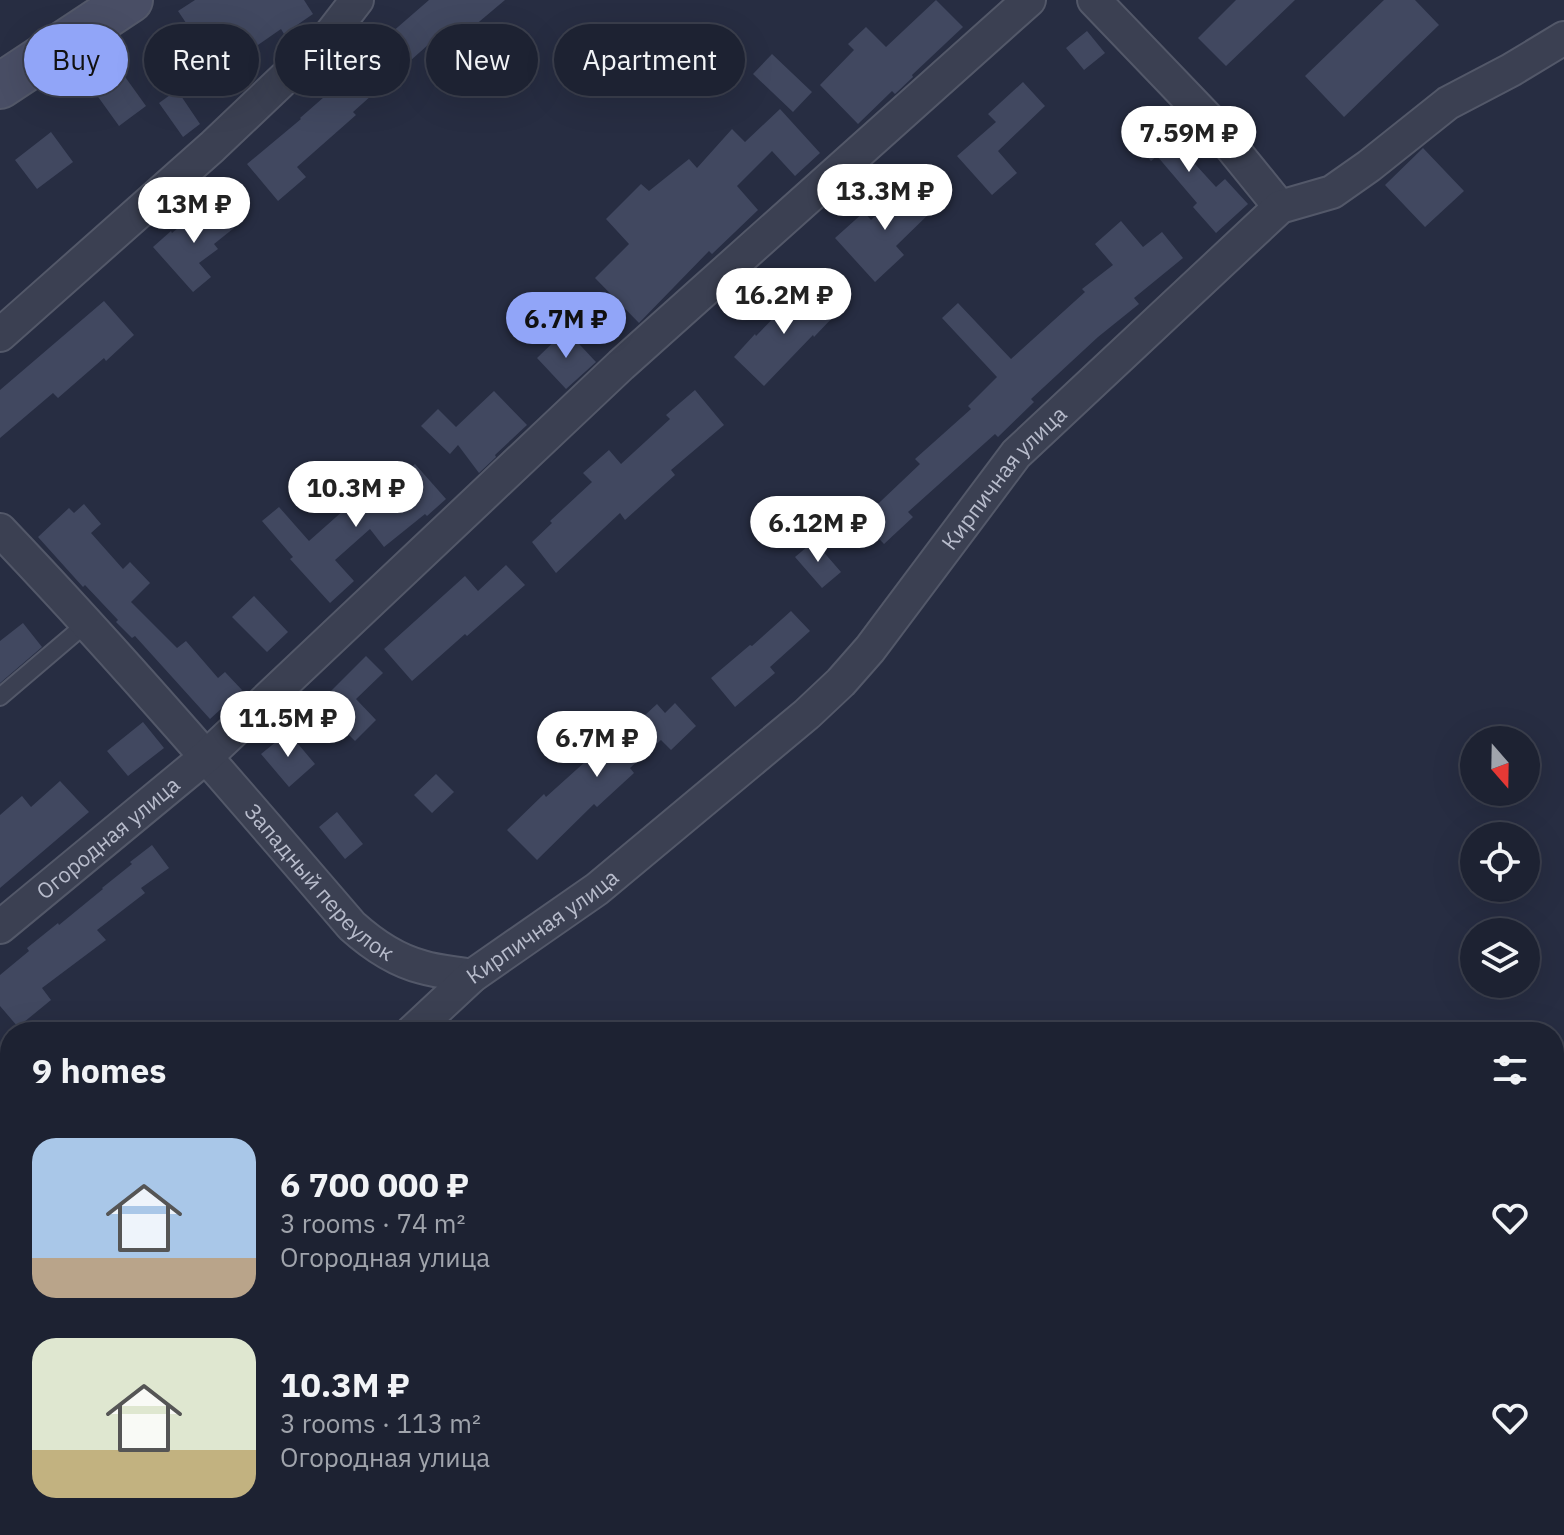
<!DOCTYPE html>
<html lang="en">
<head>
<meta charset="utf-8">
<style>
  body { margin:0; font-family:"IBM Plex Sans",sans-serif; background:#252a3a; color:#f1f3f6; height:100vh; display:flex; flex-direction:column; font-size:30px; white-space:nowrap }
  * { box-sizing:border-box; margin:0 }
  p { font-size:26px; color:#a0a4ac }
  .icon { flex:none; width:44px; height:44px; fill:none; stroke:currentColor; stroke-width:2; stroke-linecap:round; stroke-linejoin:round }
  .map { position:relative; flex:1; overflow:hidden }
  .side { position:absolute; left:0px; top:1022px; width:1564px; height:514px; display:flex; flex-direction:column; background:#1d2232; border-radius:32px 32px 0 0; box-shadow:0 8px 32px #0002,0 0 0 2px #3b3f4d }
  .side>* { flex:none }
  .hud { position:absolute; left:24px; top:24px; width:800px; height:72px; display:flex; gap:16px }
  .needle { width:52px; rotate:160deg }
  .tools { position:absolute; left:1460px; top:726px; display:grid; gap:16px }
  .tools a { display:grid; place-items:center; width:80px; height:80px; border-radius:50%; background:#1d2232; box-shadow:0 8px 32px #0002,0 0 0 2px #3b3f4d; font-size:40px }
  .price { position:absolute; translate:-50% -68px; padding:0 18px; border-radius:28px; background:#fff; color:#222; font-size:26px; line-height:52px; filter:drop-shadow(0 2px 4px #0008) }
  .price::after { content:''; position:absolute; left:50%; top:48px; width:24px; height:18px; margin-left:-12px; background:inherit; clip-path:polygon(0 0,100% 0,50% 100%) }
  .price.on { background:#91a5f8; color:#111 }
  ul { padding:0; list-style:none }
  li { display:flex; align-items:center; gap:24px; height:200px; padding:0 32px }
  li span { display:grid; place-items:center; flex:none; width:224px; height:160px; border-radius:24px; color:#555 }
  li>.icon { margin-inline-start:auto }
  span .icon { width:96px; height:96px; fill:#fffc; stroke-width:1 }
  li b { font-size:34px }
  h2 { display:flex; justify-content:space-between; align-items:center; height:96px; padding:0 32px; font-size:34px }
  .tag { padding:0 28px; border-radius:36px; background:#1d2232; box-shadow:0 8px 32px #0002,0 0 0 2px #3b3f4d; font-size:28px; line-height:72px }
  .tag.on { background:#91a5f8; color:#111 }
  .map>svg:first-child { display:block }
</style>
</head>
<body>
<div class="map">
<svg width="1564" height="1535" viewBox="0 0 1564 1535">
  <rect width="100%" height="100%" fill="#272d42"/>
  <!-- green -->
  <path fill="#293b43" d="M1328,1526h191l8,9h-208z"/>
  <!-- building -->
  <path fill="#414860" d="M195,0h109l9,14 -29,20 -3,-5 -62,43 -41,-61z
    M429,0h76l-44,37 16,20 -21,18 -27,-31 -76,68 3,3 -59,52 9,10 -28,24 -31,-37 54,-45 -1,-1 56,-49 -3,-3z
    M936,0l27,27 -51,48 1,2 -18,17 -3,-3 -34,33 -38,-39 34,-35 -6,-6 18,-17 20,20z
    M1236,0h59l-69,66 -28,-28z
    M1384,0h31l24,25 -95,92 -39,-41z
    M1087,31l18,22 -21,17 -18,-22z
    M772,54l40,38 -19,20 -40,-38z
    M118,67l28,39 -27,20 -28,-39z
    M1023,82l22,24 -47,45 19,22 -25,22 -35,-39 39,-34 -8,-8z
    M177,90l23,34 -17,13 -24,-34z
    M780,109l40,44 -25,23 -23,-25 -35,35 21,24 -46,44 -3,-3 -70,72 -44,-45 34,-34 -23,-25 35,-35 8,7 40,-32 8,9 35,-39 13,13z
    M1158,112l21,25 -5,4 42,46 9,-8 23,25 -32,29 -23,-26 4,-4 -40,-47 -6,5 -22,-24z
    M51,132l22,30 -36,27 -22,-29z
    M1423,148l41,43 -39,36 -40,-42z
    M910,182l25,26 -39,38 8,9 -29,27 -40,-44 29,-26 7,8z
    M211,201l23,27 -20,16 4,5 -19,14 12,14 -18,15 -40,-45 18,-16 1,2z
    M1121,221l22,26 19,-15 21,26 -49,40 5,6 -41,33 -67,62 3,3 -36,35 -3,-3 -87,78 5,5 -29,27 -23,-24 59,-56 -5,-5 56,-50 -3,-3 29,-29 -55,-59 16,-15 53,56 74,-67 -3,-3 31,-24 -18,-21z
    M804,286l31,29 -21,22 -1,-2 -49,51 -30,-29 21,-23 1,2z
    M104,301l30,34 -28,26 -2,-3 -46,40 -5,-5 -53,45v-48z
    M566,330l30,32 -30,27 -29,-31z
    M695,390l29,35 -53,45 4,5 -50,45 -5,-7 -64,60 -24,-31 20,-19 -2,-2 42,-39 -9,-9 26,-23 12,14 49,-45 -4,-4z
    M494,391l33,34 -32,30 1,2 -17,16 -21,-28 -8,9 -29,-28 17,-17 18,18z
    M415,464l31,35 -19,17 -2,-2 -41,33 -14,-18 -35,31 19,21 -24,22 -40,-44 3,-2 -31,-36 17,-14 30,34 53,-47 5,7 12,-11 3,4z
    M84,504l17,20 -10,9 32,36 7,-7 20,21 -19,19 46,46 9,-7 32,37 7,-6 17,18 -32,29 -75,-83 -3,2 -16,-16 2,-2 -33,-35 -2,2 -45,-50 31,-29 5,5z
    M814,541l27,31 -19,16 -27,-31z
    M506,565l19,20 -58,51 -2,-2 -53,47 -28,-32 81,-73 13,15z
    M254,596l34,36 -21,20 -35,-35z
    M791,611l19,20 -40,36 5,6 -40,34 -24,-29 39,-33 2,1z
    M23,623l19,24 -42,36v-42z
    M366,656l17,17 -27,26 20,21 -21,21 -37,-37z
    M675,703l21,23 -25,24 -10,-10 -31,28 4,5 -12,11 -25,23 -3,-3 -57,56 -30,-30 37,-36 2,3 70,-63 4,4 37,-34 8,9z
    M143,722l21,26 -36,28 -21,-25z
    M288,732l27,32 -26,23 -28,-33z
    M436,774l18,18 -22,21 -18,-18z
    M60,781l29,31 -89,76v-73l22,-19 9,11z
    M337,812l26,32 -18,15 -26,-32z
    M152,845l17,23 -28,20 4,5 -48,37 9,10 -64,48 9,12 -33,27 -18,-21v-31l29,-24 -2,-3 31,-25 1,2 44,-36 -1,-1 30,-24 -2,-2z"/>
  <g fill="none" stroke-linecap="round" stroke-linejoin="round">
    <!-- lane casing -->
    <g stroke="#535869" stroke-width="20">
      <path id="lane" d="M0,697l88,-75
        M1554,1376l10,-10
        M1554,1445l10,11
        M345,1526l10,9
        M452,1535l10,-9"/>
    </g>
    <!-- street casing -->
    <g stroke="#535869" stroke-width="36">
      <g id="street">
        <path d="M1094,0l117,122 69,85"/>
        <path d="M0,335l212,-188 118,-112 27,-35"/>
        <path id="s1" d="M0,530c122,128 237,262 352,396 20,18 43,34 70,41 16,5 34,6 50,9"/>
        <path id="s2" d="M0,927l207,-171 414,-391 408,-365"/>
        <path id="s3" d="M412,1032l60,-56 125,-87 210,-175 34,-32 29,-33 146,-195 264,-247 52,-15 37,-26 79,-63 63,-33 53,-32"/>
        <path d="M0,1251l10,4"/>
      </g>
    </g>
    <!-- secondary casing -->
    <g stroke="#535869" stroke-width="48">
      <path id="secondary" d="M0,86l130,-86"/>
    </g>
    <!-- lane -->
    <use href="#lane" stroke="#3b4052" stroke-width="16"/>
    <!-- street -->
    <use href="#street" stroke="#3b4052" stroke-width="32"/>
    <!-- secondary -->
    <use href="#secondary" stroke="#494e65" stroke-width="44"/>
  </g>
  <g text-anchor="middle" stroke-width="6" stroke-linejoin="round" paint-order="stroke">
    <!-- street labels -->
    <g font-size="22" fill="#b8bccc" stroke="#202537">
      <text dy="8" stroke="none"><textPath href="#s3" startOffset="816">Кирпичная улица</textPath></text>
      <text dy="8" stroke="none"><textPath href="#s2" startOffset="140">Огородная улица</textPath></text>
      <text dy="8" stroke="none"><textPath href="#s1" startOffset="476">Западный переулок</textPath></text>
      <text dy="8" stroke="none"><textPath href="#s3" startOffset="168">Кирпичная улица</textPath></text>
    </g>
  </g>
</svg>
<div class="tools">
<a><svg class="needle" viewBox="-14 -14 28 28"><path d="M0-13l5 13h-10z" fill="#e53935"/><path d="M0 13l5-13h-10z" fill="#a0a4ac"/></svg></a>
<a><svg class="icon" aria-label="locate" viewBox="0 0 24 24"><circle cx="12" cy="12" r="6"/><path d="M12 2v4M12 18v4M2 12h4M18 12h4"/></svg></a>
<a><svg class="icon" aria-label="layers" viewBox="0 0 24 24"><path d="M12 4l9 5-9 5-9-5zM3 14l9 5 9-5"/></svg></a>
</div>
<b class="price" style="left:1189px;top:174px">7.59M ₽</b>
<b class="price" style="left:885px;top:232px">13.3M ₽</b>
<b class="price" style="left:194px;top:245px">13M ₽</b>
<b class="price" style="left:784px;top:336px">16.2M ₽</b>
<b class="price on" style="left:566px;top:360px">6.7M ₽</b>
<b class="price" style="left:356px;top:529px">10.3M ₽</b>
<b class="price" style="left:818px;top:564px">6.12M ₽</b>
<b class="price" style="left:288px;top:759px">11.5M ₽</b>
<b class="price" style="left:597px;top:779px">6.7M ₽</b>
<div class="hud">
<a class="tag on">Buy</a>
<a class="tag">Rent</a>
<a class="tag">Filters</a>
<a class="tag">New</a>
<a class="tag">Apartment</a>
</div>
<section class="side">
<h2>9 homes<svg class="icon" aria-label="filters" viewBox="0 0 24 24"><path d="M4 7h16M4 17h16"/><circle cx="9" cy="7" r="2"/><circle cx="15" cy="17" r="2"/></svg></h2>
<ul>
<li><span style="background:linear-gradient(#a9c7e8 75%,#b9a48a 0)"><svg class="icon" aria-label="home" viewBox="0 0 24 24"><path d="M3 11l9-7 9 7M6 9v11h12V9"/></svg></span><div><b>6 700 000 ₽</b><p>3 rooms · 74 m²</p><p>Огородная улица</p></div><svg class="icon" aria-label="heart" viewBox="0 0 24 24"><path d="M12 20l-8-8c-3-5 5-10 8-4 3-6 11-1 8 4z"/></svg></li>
<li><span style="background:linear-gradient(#dfe7d0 70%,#c2b280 0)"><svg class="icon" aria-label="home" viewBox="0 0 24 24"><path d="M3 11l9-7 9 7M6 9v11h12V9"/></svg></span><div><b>10.3M ₽</b><p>3 rooms · 113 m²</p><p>Огородная улица</p></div><svg class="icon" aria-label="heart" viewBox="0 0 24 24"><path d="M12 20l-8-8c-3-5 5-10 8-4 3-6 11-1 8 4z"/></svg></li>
</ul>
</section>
</div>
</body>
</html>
